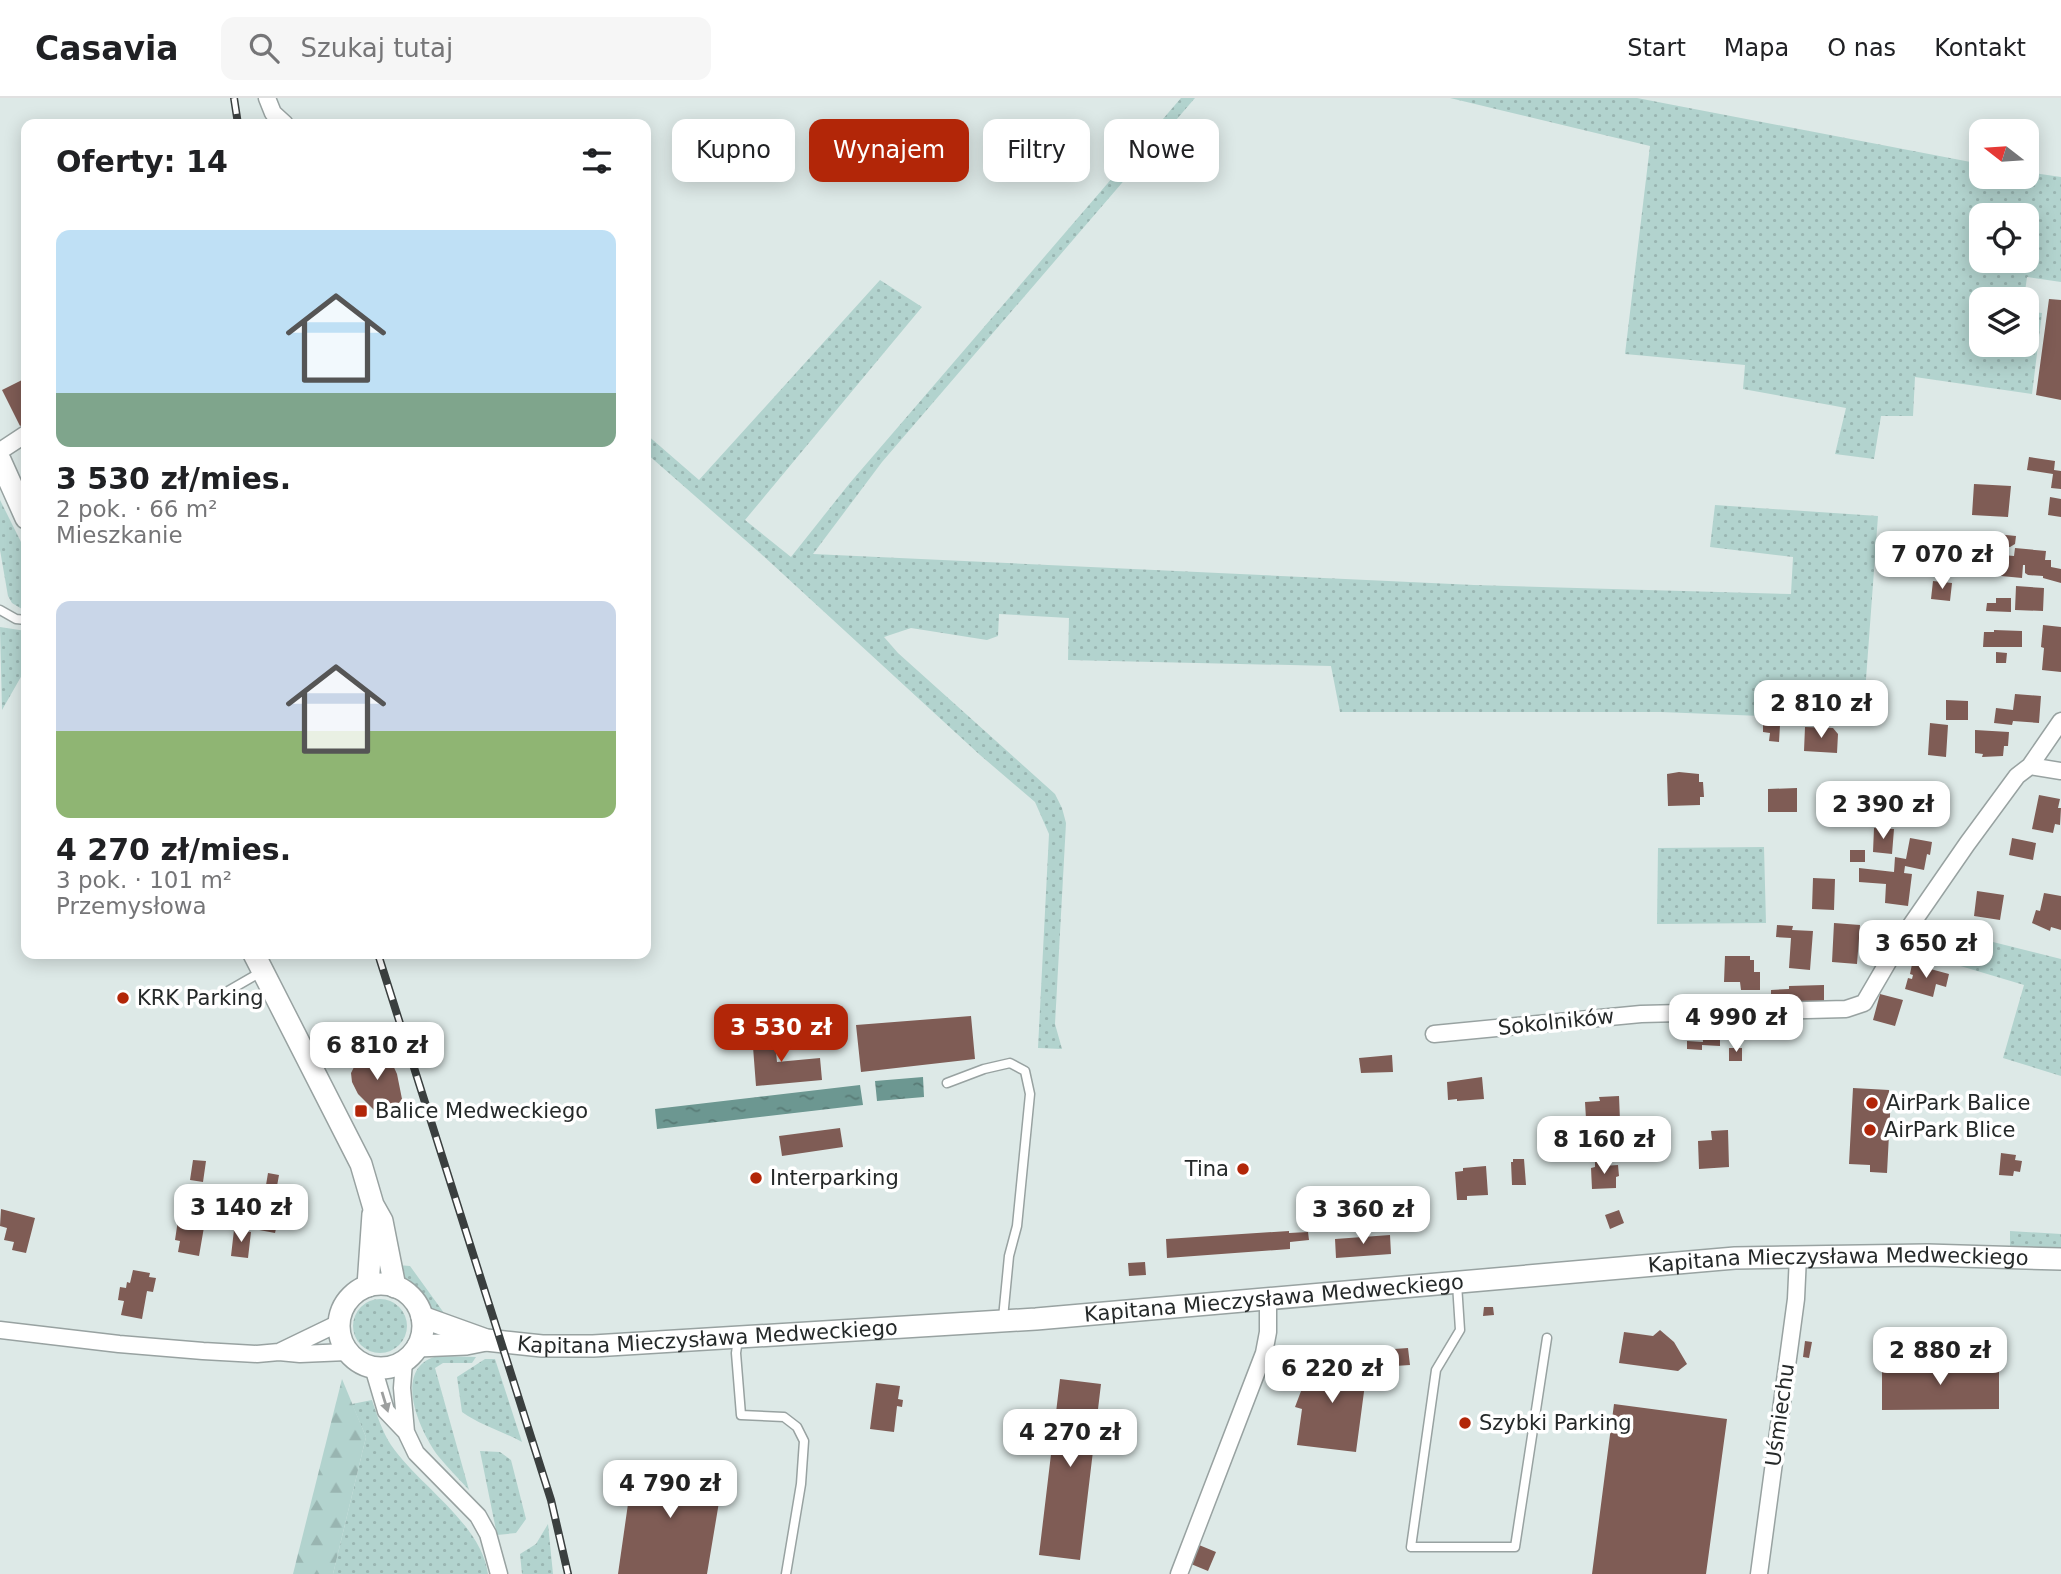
<!DOCTYPE html>
<html lang="pl">
<head>
<meta charset="utf-8">
<style>
  body { margin:0; font-family:"DejaVu Sans",sans-serif; background:#f6f6f6; color:#202124; height:100vh; display:flex; flex-direction:column; font-size:26px; white-space:nowrap }
  * { box-sizing:border-box; margin:0 }
  p { font-size:23px; color:#757577 }
  .icon { flex:none; width:38px; height:38px; fill:none; stroke:currentColor; stroke-width:2; stroke-linecap:round; stroke-linejoin:round }
  .map { position:relative; flex:1; overflow:hidden }
  .side { position:absolute; left:21px; top:21px; width:630px; height:840px; display:flex; flex-direction:column; background:#fff; border-radius:14px; box-shadow:0 4px 18px #0003 }
  .side>* { flex:none }
  .hud { position:absolute; left:672px; top:21px; width:665px; height:63px; display:flex; gap:14px }
  .needle { width:46px; rotate:287deg }
  .tools { position:absolute; left:1969px; top:21px; display:grid; gap:14px }
  .tools a { display:grid; place-items:center; width:70px; height:70px; border-radius:14px; background:#fff; box-shadow:0 4px 18px #0003; font-size:35px }
  .price { position:absolute; translate:-50% -60px; padding:0 16px; border-radius:14px; background:#fff; color:#222; font-size:23px; line-height:46px; filter:drop-shadow(0 2px 4px #0008) }
  .price::after { content:''; position:absolute; left:50%; top:42px; width:21px; height:16px; margin-left:-10px; background:inherit; clip-path:polygon(0 0,100% 0,50% 100%) }
  .price.current { background:#b22608; color:#fff }
  ul { padding:0; list-style:none }
  li { display:grid; align-content:center; gap:14px; height:371px; padding:0 35px }
  li span { display:grid; place-items:center; height:217px; border-radius:14px; color:#555 }
  li>.icon { margin-inline-start:auto }
  span .icon { width:126px; height:126px; fill:#fffc; stroke-width:1 }
  li b { font-size:30px }
  h2 { display:flex; justify-content:space-between; align-items:center; height:84px; padding:0 35px; font-size:30px }
  .pill { padding:0 24px; border-radius:14px; background:#fff; box-shadow:0 4px 18px #0003; font-size:24px; line-height:63px }
  .pill.current { background:#b22608; color:#fff }
  header { display:flex; align-items:center; gap:42px; box-sizing:border-box; height:98px; padding:0 35px; background:#fff; border-bottom:2px solid #e0e0e0 }
  header strong { font-size:33px }
  nav { display:flex; gap:38px; margin-inline-start:auto; font-size:24px }
  .search { width:490px; height:63px; background:#f6f6f6; display:flex; align-items:center; gap:18px; box-sizing:border-box; padding:0 24px; border-radius:14px; color:#757577; font-size:26px }
  .map>svg:first-child { display:block }
</style>
</head>
<body>
<header>
<strong>Casavia</strong>
<div class="search"><svg class="icon" aria-label="search" viewBox="0 0 24 24"><circle cx="10" cy="10" r="6"/><path d="M15 15l6 6"/></svg>Szukaj tutaj</div>
<nav><a>Start</a><a>Mapa</a><a>O nas</a><a>Kontakt</a></nav>
</header>
<div class="map">
<svg width="2061" height="1476" viewBox="0 0 2061 1476">
  <defs>
    <pattern id="grass-dots" width="8" height="8" patternUnits="userSpaceOnUse" patternTransform="scale(1.75)"><rect width="8" height="8" fill="#b2d3ce"/><path d="M2 2h.1M6 6h.1" fill="none" stroke="#99b5b1" stroke-width="1.8" stroke-linecap="round"/></pattern>
    <pattern id="forest-firs" width="22" height="20" patternUnits="userSpaceOnUse" patternTransform="scale(1.75)"><rect width="22" height="20" fill="#b2d3ce"/><path d="M5 1l3.5 6h-7zM16 11l3.5 6h-7z" fill="#99b5b1"/></pattern>
    <pattern id="water-ripples" width="26" height="14" patternUnits="userSpaceOnUse" patternTransform="scale(1.75)"><rect width="26" height="14" fill="#6c9791"/><path d="M2 4q2-2 4 0t4 0M15 11q2-2 4 0t4 0" fill="none" stroke="#597b76"/></pattern>
  </defs>
  <rect width="100%" height="100%" fill="#dde9e7"/>
  <!-- grass -->
  <path fill="url(#grass-dots)" fill-rule="evenodd" d="M1181,0h14l-313,364 -69,92 661,31 317,9 2,-37 -83,-10 5,-42 163,11 -15,204 -202,-8h-321l-9,-46 -263,-6 1,-42 -70,-4 -1,22 -11,4 -76,-12 -27,9 14,16 157,141 7,14 4,15 -11,201 7,25 -24,-1 11,-214 -14,-32 -55,-47 -220,-202 -114,-100v-19l53,46 181,-200 42,27 -177,213 46,37 58,-73z
    M1450,0h187l344,66v13h45l1,-5 34,5v105l-34,-5 -3,22h-43v46h45l1,-34 15,2 -10,81 -117,-17 -2,39h-32l-7,43 -39,-5 11,-46 -103,-19 2,-24 -120,-11 25,-208zM1981,117h45v46h-45z
    M0,402l26,52v57h-4l-10,-6 -4,-7 -8,-46z
    M0,529l26,4v37l-24,42z
    M1764,749l2,76 -109,1 1,-76z
    M1925,827l136,34v117l-58,-18 21,-73 -117,-35z
    M2010,1133l51,3v14l-51,-2z
    M398,1167l12,1 34,47 -1,4c-21,-11 -36,-30 -45,-52z
    M353 1228a27 27 0 1 1 54 0a27 27 0 1 1-54 0Z
    M438,1258l38,1 -4,6h-29l-8,5 34,122c-10,-11 -21,-22 -30,-33 -20,-26 -48,-90 -1,-101z
    M485,1261h10l27,83c-20,-11 -42,-17 -60,-30l-5,-35z
    M372,1302c5,15 10,31 19,45 28,41 90,78 97,129h-155l33,-137 -14,-33z
    M480,1353l20,1 11,8 15,59 -10,14 -19,2z
    M548,1426l5,50h-31l-2,-20 16,-10z"/>
  <!-- forest -->
  <path fill="url(#forest-firs)" d="M342,1281l24,58 -33,137h-40z"/>
  <!-- water -->
  <path fill="url(#water-ripples)" d="M923,979l1,20 -47,4 -2,-20z
    M860,987l3,20 -206,24 -2,-20z"/>
  <!-- building -->
  <path fill="#7f5c55" d="M2049,201l12,1v100l-25,-5z
    M26,280v45l-6,3 -18,-36z
    M2029,359l26,4 -1,9 7,1v18l-10,-1 2,-14 -26,-4z
    M1974,386l37,2 -3,31 -36,-2z
    M2050,399l11,2v18l-13,-2z
    M1996,436l20,2 -1,8 -5,3 -15,-1z
    M2015,450l31,3 -1,9h6v7l10,2v14l-18,-5v-2l-15,-1 -3,-2v-8h-2l-1,13 -21,-2 2,-21 11,1z
    M1933,483l19,2 -2,18 -19,-2z
    M2016,488l28,2 -1,23 -28,-1z
    M1996,500h15v14l-25,-1 1,-8h9z
    M2043,527l18,2v45l-19,-2 2,-22 -3,-1z
    M1994,532l28,1v16h-39l1,-15h10z
    M1996,554l11,1 -1,10h-10z
    M2015,596l26,2 -2,27 -26,-2 -1,4 -18,-2 2,-15 17,2z
    M1946,602l22,1v19h-22z
    M1930,625l18,2 -2,32 -18,-2z
    M1763,626l17,1 -1,17 -10,-1 1,-8 -7,-1z
    M1805,629l28,1 5,6 -1,19 -33,-2z
    M1975,632l34,2 -1,14h-4l-1,10 -21,1 1,-3 -8,-1z
    M1679,674l20,2v8h4l1,15h-4v8l-32,1 -1,-32z
    M1892,686l30,2 -2,28 -28,-1 -1,8h-32v-17h33z
    M1797,690v24h-29v-23z
    M2039,697l21,4 -2,9h3l-1,17 -5,-1 -2,9 -21,-4z
    M1874,730l20,1 -2,25 -19,-2z
    M1910,740l22,4 -2,13 -3,-1 -3,16 -19,-4 -1,7 8,1 -4,32 -23,-3 1,-19 -27,-2v-14l35,4 1,-15 11,2z
    M2012,740l24,5 -3,17 -24,-5z
    M1850,752h15v12h-15z
    M1813,780l22,1 -1,31 -22,-1z
    M1977,793l27,4 -4,25 -26,-4z
    M2044,795l17,3v34l-10,-3 -1,4 -18,-8 4,-13 4,1z
    M1834,825l26,2 -3,39 -25,-2z
    M1777,827l16,1 -1,4 21,1 -3,39 -21,-2 2,-30 -15,-1z
    M1725,858h25v4h4v12h6v18h-19l-1,-8h-16z
    M1912,866l37,10 -3,13 -10,-3 -3,13 -28,-8 3,-11 4,1 1,-4 -3,-1z
    M1824,887v16l-53,2v-13l18,-1v-3z
    M1880,896l23,6 -8,26 -22,-6z
    M971,918l4,43 -114,13 -5,-47z
    M1702,933h15v6h3v9l-18,-1v5l-15,-1v-8l16,1z
    M774,934l3,30 43,-4 2,22 -66,6 -4,-52z
    M1729,950h13v13h-13z
    M368,952l2,4 14,2 7,5 6,13 5,25 -7,9 -7,3 -14,-1 -16,-16 -6,-12 -1,-9 6,-12 -1,-4z
    M1392,957l1,17 -32,1 -2,-15z
    M1482,979l2,22 -27,2v-2l-9,1 -1,-18z
    M1853,990l36,2v6h2l-4,77 -17,-1v-7l-21,-1z
    M1619,998l1,25 -25,1v-3h-9l-1,-17 15,-1 -1,-4z
    M840,1030l3,19 -61,9 -3,-20z
    M1728,1032l1,37 -30,2 -1,-28 14,-1 -1,-9z
    M2001,1055l15,2 -1,5 7,1 -2,11 -6,-1 -1,5 -14,-1z
    M1513,1061h11l2,26h-14l-1,-23h2z
    M193,1062l13,1 -3,21 -13,-2z
    M1595,1064h7l1,4 15,-1 1,11 -3,1v11l-24,1 -1,-21 4,-1z
    M1486,1068l2,29 -21,1v4h-10l-2,-28 8,-1v-3z
    M268,1075l11,2 -2,11 -11,-1z
    M254,1098l9,2 -2,5 20,4 -6,26 -27,-5z
    M187,1102l21,4 -9,52 -21,-4 2,-11 -5,-1 3,-20h6z
    M1,1111l34,9 -9,35 -14,-3 2,-8 -10,-2 3,-12 -7,-2z
    M1619,1112l5,13 -14,6 -5,-14z
    M234,1132l17,2 -3,26 -17,-2z
    M1289,1133v2l19,-1 1,8 -19,2v7l-123,9 -1,-19z
    M1390,1137l1,19 -55,4 -1,-19z
    M1145,1164l1,13 -17,1 -1,-13z
    M133,1172l17,3 -1,4 7,1 -3,14 -6,-1 -5,28 -21,-4 3,-14 -6,-1 2,-13 6,1 1,-6 3,1z
    M1484,1209h9l1,8 -11,1z
    M1660,1232l14,12 13,22 -9,7 -59,-8 5,-31 29,4z
    M1805,1243l7,1 -3,16 -6,-1z
    M1408,1250l2,17 -15,1 -1,-17z
    M1361,1258l1,14 5,-1 -11,83 -59,-7 5,-36 -7,-2 14,-37 13,-10z
    M1882,1266h117v45l-117,1z
    M1060,1281l41,5 -21,176 -41,-5z
    M876,1285l24,3 -2,13 5,1 -1,7 -5,-1 -3,26 -24,-3z
    M1614,1306l113,15 -21,155h-114z
    M634,1364l64,9 1,-3 25,4 -17,102h-89z
    M1199,1447l17,7 -8,19 -17,-7z"/>
  <g fill="none" stroke-linecap="round" stroke-linejoin="round">
    <!-- lane casing -->
    <g stroke="#98a2a1" stroke-width="11">
      <path id="lane" d="M0,512l16,9 10,1
        M209,904l52,-30
        M947,985l37,-14 26,-6 15,8 5,23 -13,132 -8,30 -6,62
        M1457,1186l3,46 -24,40 -25,177h104l32,-209
        M738,1241l-2,14 5,62 43,2 13,10 7,14 -3,43 -15,90"/>
    </g>
    <!-- street casing -->
    <g stroke="#98a2a1" stroke-width="19">
      <path id="street" d="M267,0l6,15 12,11
        M0,353l26,-17
        M2030,668l31,5
        M1434,936l207,-20 205,-5 18,-6 38,-65 65,-94 50,-68 13,-10 31,-45
        M0,1232l119,14 84,7 54,3 22,-2 21,2 47,-2
        M281,1253l58,-28
        M404,1263l-2,27 4,44
        M373,1269l13,44 20,21 10,21 62,63 10,18 11,40
        M1179,1476l85,-221 4,-21v-33
        M1759,1476l37,-275 2,-43"/>
    </g>
    <!-- secondary casing -->
    <g stroke="#98a2a1" stroke-width="24">
      <g id="secondary">
        <path d="M0,362l26,58"/>
        <path d="M254,856l107,210 12,41 9,16 13,66"/>
        <circle cx="381" cy="1228" r="42"/>
        <path d="M368,1188l5,-72"/>
        <path id="s1" d="M422,1219l64,23 56,6h51l443,-27 699,-61 192,-3 134,4"/>
        <path d="M418,1248l48,-2 20,-4"/>
      </g>
    </g>
    <!-- lane -->
    <use href="#lane" stroke="#fff" stroke-width="8"/>
    <!-- street -->
    <use href="#street" stroke="#fff" stroke-width="16"/>
    <!-- secondary -->
    <use href="#secondary" stroke="#fff" stroke-width="21"/>
    <!-- rail casing -->
    <g stroke="#3a3f3f" stroke-width="8">
      <path id="rail" d="M234,0l4,26
        M378,856l173,546 17,74"/>
    </g>
    <!-- rail -->
    <use href="#rail" stroke="#fff" stroke-width="5" stroke-dasharray="16" stroke-linecap="butt"/>
  </g>
  <!-- one-way arrows -->
  <defs><path id="oneway-solid" d="M-6-.8H1V-3.2L6.5 0L1 3.2V.8H-6Z" transform="scale(1.75)"/></defs>
  <use fill="#9d9f9f" href="#oneway-solid" transform="translate(385 1304) rotate(73)"/>
  <!-- markers -->
  <g fill="#b22608" stroke="#fff" stroke-width="2.5">
    <circle cx="123" cy="900" r="7"/>
    <circle cx="1872" cy="1005" r="7"/>
    <rect x="354" y="1006" width="14" height="14" rx="3.5"/>
    <circle cx="1870" cy="1032" r="7"/>
    <circle cx="1243" cy="1071" r="7"/>
    <circle cx="756" cy="1080" r="7"/>
    <circle cx="1465" cy="1325" r="7"/>
  </g>
  <g text-anchor="middle" stroke-width="7" stroke-linejoin="round" paint-order="stroke">
    <!-- poi labels -->
    <g font-size="21" fill="#252929" stroke="#fff" text-anchor="start">
      <text x="137" y="907">KRK Parking</text>
      <text x="1886" y="1012">AirPark Balice</text>
      <text x="375" y="1020">Balice Medweckiego</text>
      <text x="1884" y="1039">AirPark Blice</text>
      <text x="1229" y="1078" text-anchor="end">Tina</text>
      <text x="770" y="1087">Interparking</text>
      <text x="1479" y="1332">Szybki Parking</text>
    </g>
    <!-- street labels -->
    <g font-size="21" fill="#252929" stroke="#fff">
      <text transform="translate(1556 924) rotate(-6)" y="7">Sokolników</text>
      <text dy="7" stroke="none"><textPath href="#s1" startOffset="1424">Kapitana Mieczysława Medweckiego</textPath></text>
      <text dy="7" stroke="none"><textPath href="#s1" startOffset="858">Kapitana Mieczysława Medweckiego</textPath></text>
      <text dy="7" stroke="none"><textPath href="#s1" startOffset="290">Kapitana Mieczysława Medweckiego</textPath></text>
      <text transform="translate(1780 1317) rotate(-82)" y="7">Uśmiechu</text>
    </g>
  </g>
</svg>
<div class="tools">
<a><svg class="needle" viewBox="-14 -14 28 28"><path d="M0-13l5 13h-10z" fill="#e53935"/><path d="M0 13l5-13h-10z" fill="#757577"/></svg></a>
<a><svg class="icon" aria-label="locate" viewBox="0 0 24 24"><circle cx="12" cy="12" r="6"/><path d="M12 2v4M12 18v4M2 12h4M18 12h4"/></svg></a>
<a><svg class="icon" aria-label="layers" viewBox="0 0 24 24"><path d="M12 4l9 5-9 5-9-5zM3 14l9 5 9-5"/></svg></a>
</div>
<b class="price" style="left:1942px;top:493px">7 070 zł</b>
<b class="price" style="left:1821px;top:642px">2 810 zł</b>
<b class="price" style="left:1883px;top:743px">2 390 zł</b>
<b class="price" style="left:1926px;top:882px">3 650 zł</b>
<b class="price" style="left:1736px;top:956px">4 990 zł</b>
<b class="price current" style="left:781px;top:966px">3 530 zł</b>
<b class="price" style="left:377px;top:984px">6 810 zł</b>
<b class="price" style="left:1604px;top:1078px">8 160 zł</b>
<b class="price" style="left:241px;top:1146px">3 140 zł</b>
<b class="price" style="left:1363px;top:1148px">3 360 zł</b>
<b class="price" style="left:1940px;top:1289px">2 880 zł</b>
<b class="price" style="left:1332px;top:1307px">6 220 zł</b>
<b class="price" style="left:1070px;top:1371px">4 270 zł</b>
<b class="price" style="left:670px;top:1422px">4 790 zł</b>
<div class="hud">
<a class="pill">Kupno</a>
<a class="pill current">Wynajem</a>
<a class="pill">Filtry</a>
<a class="pill">Nowe</a>
</div>
<section class="side">
<h2>Oferty: 14<svg class="icon" aria-label="filters" viewBox="0 0 24 24"><path d="M4 7h16M4 17h16"/><circle cx="9" cy="7" r="2"/><circle cx="15" cy="17" r="2"/></svg></h2>
<ul>
<li><span style="background:linear-gradient(#bfe0f5 75%,#7fa58c 0)"><svg class="icon" aria-label="home" viewBox="0 0 24 24"><path d="M3 11l9-7 9 7M6 9v11h12V9"/></svg></span><div><b>3 530 zł/mies.</b><p>2 pok. · 66 m²</p><p>Mieszkanie</p></div></li>
<li><span style="background:linear-gradient(#c9d6e8 60%,#8fb573 0)"><svg class="icon" aria-label="home" viewBox="0 0 24 24"><path d="M3 11l9-7 9 7M6 9v11h12V9"/></svg></span><div><b>4 270 zł/mies.</b><p>3 pok. · 101 m²</p><p>Przemysłowa</p></div></li>
</ul>
</section>
</div>
</body>
</html>
